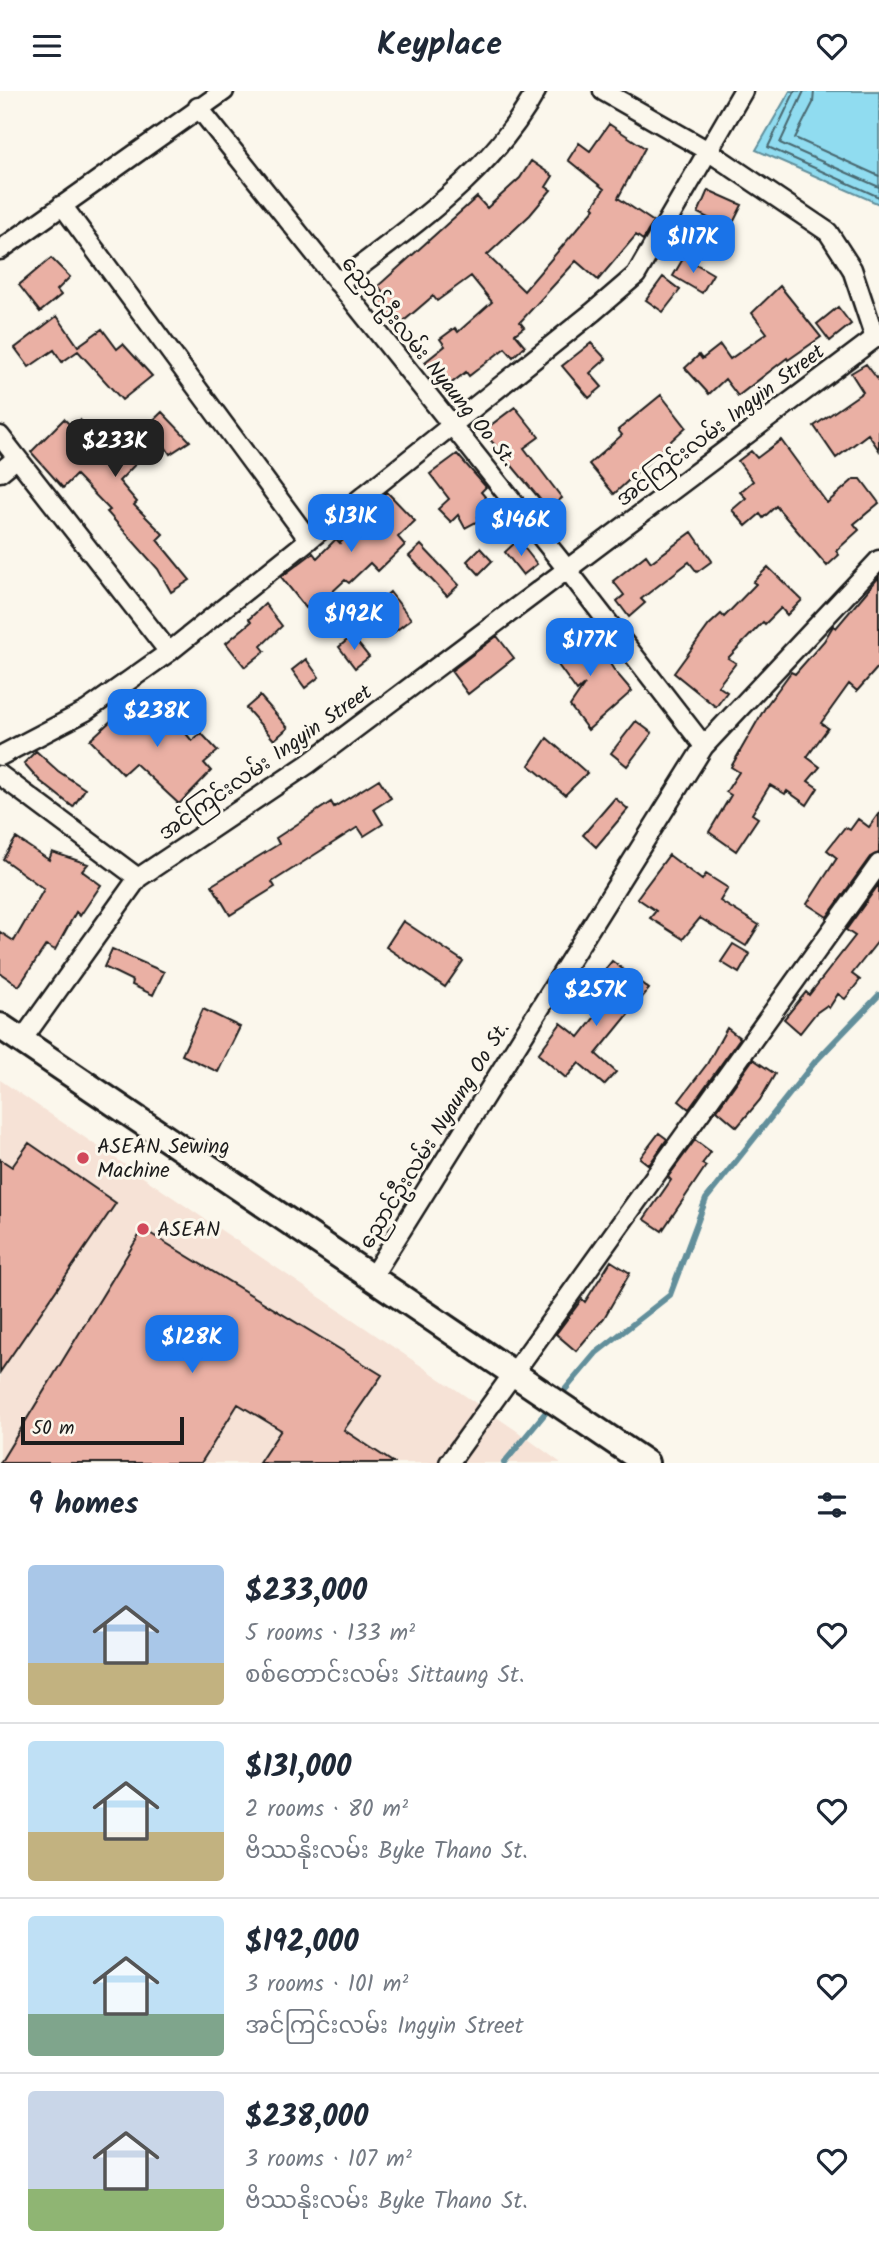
<!DOCTYPE html>
<html lang="en">
<head>
<meta charset="utf-8">
<style>
  body { margin:0; font-family:Kalam,"Noto Sans Myanmar",sans-serif; background:#f6f6f7; color:#1f2937; height:100vh; display:flex; flex-direction:column; font-size:26px; white-space:nowrap }
  * { box-sizing:border-box; margin:0 }
  p { font-size:23px; color:#747a83 }
  .icon { flex:none; width:38px; height:38px; fill:none; stroke:currentColor; stroke-width:2; stroke-linecap:round; stroke-linejoin:round }
  .map { position:relative; height:1372px; overflow:hidden }
  .drawer { display:flex; flex-direction:column; background:#fff; flex:1 }
  .drawer>* { flex:none }
  .scale { position:absolute; left:21px; bottom:18px; width:163px; box-sizing:border-box; padding-left:7px; border:4px solid #1c1c1c; border-top:0; font-size:19px; line-height:24px; white-space:nowrap; color:#1c1c1c; -webkit-text-stroke:5px #fbf7ec; paint-order:stroke }
  .price { position:absolute; translate:-50% -60px; padding:0 16px; border-radius:14px; background:#1a73e8; color:#fff; font-size:23px; line-height:46px; filter:drop-shadow(0 2px 4px #0008) }
  .price::after { content:''; position:absolute; left:50%; top:42px; width:21px; height:16px; margin-left:-10px; background:inherit; clip-path:polygon(0 0,100% 0,50% 100%) }
  .price.active { background:#222; color:#fff }
  ul { padding:0; list-style:none }
  li { display:flex; align-items:center; gap:21px; height:175px; padding:0 28px }
  li+li { border-top:2px solid #e0e1e3 }
  li span { display:grid; place-items:center; flex:none; width:196px; height:140px; border-radius:7px; color:#555 }
  li>.icon { margin-inline-start:auto }
  span .icon { width:84px; height:84px; fill:#fffc; stroke-width:1 }
  li b { font-size:30px }
  h2 { display:flex; justify-content:space-between; align-items:center; height:84px; padding:0 28px; font-size:30px }
  header { display:flex; justify-content:space-between; align-items:center; height:91px; padding:0 28px; background:#fff; font-size:32px; font-weight:800 }
  .map>svg:first-child { display:block }
</style>
</head>
<body>
<header><svg class="icon" aria-label="menu" viewBox="0 0 24 24"><path d="M4 6h16M4 12h16M4 18h16"/></svg>Keyplace<svg class="icon" aria-label="heart" viewBox="0 0 24 24"><path d="M12 20l-8-8c-3-5 5-10 8-4 3-6 11-1 8 4z"/></svg></header>
<div class="map">
<svg width="879" height="1372" viewBox="0 0 879 1372">
  <rect width="100%" height="100%" fill="#fbf7ec"/>
  <filter id="ink" filterUnits="userSpaceOnUse"><feTurbulence type="fractalNoise" baseFrequency=".0143" numOctaves="2"/><feDisplacementMap in="SourceGraphic" scale="14" xChannelSelector="R" yChannelSelector="G"/><feConvolveMatrix kernelMatrix="1 2 1 2 8 2 1 2 1" color-interpolation-filters="sRGB"/></filter>
  <g filter="url(#ink)">
    <!-- built -->
    <path fill="#f6e2d6" d="M0,989l517,351 44,32h-561z"/>
    <!-- water -->
    <path fill="#90dcf0" stroke="#628f9b" stroke-width="2" d="M790,0h89v113l-123,-54z"/>
    <g fill="none" stroke-linecap="round" stroke-linejoin="round">
      <!-- shore -->
      <path stroke="#4a6971" stroke-width="2" d="M795,0l-27,56 111,50
        M804,0l-24,52 99,44
        M814,0l-1,12 -18,35 84,38"/>
      <!-- stream -->
      <path stroke="#628f9b" stroke-width="6" d="M558,1307l38,-45 74,-58 36,-96 108,-136 65,-68
        M504,1372l47,-57"/>
    </g>
    <!-- building -->
    <path fill="#eab0a4" stroke="#1c1c1c" stroke-width="2" d="M609,33l36,24 -27,50 36,24 -6,9 -5,9 -7,-5 -38,45 -22,-19 -56,61 4,5 -9,7 10,12 -12,11 -8,-9 -36,28 -3,-4 -21,16 -20,-26 20,-16 -5,-7 15,-11 3,4 34,-30 -21,-26 -34,25 -4,-5 -35,30 -22,-25 9,-7 -7,-8 99,-89 10,11 33,-30 11,-17 22,15 -7,11 5,3 -21,25 -43,40 37,36 71,-83 -2,-2 11,-17 -36,-29 11,-17 11,8z
      M708,99l34,15 -12,24 -32,-16z
      M684,166l29,17 -11,19 -29,-17z
      M51,167l19,19 -13,13 4,5 -21,17 -21,-27z
      M663,186l17,13 -17,22 -17,-12z
      M780,195l41,51 -33,23 -1,-2 -49,38 -13,-17 -16,15 -24,-26 14,-13 3,4 18,-14 10,14 37,-26 -15,-20z
      M838,216l13,17 -21,17 -13,-17z
      M57,225l21,30 24,-17 15,20 6,-5 29,32 -30,24 -44,-49 -16,11 -8,-12 -25,17 -14,-19z
      M591,252l15,16 -16,14 12,14 -13,11 -27,-32z
      M866,273l13,17v69l-11,-16 -32,24 -22,-32 49,-34 -12,-19z
      M661,304l25,32 -72,67 -25,-30 33,-29 -4,-5z
      M515,316l24,30 -15,11 38,50 -14,11 -65,-78z
      M162,321l28,29 -20,13 -4,-6 -8,5 -4,-8 -35,36 18,21 -3,3 29,29 -6,6 33,40 -19,12 -13,-23 -51,-57 3,-2 -34,-35 -13,13 -32,-36 33,-33 8,8 8,-7 29,30 10,-9 6,6z
      M781,349l46,63 27,-24h7l18,24 -25,21 5,6 -23,21 3,4 -12,11 -51,-60 -13,12 -3,-4 -14,12 -14,-16 14,-12 -6,-6 13,-11 -15,-20 13,-10 6,7z
      M457,363l29,33 -5,5 11,13 -14,12 2,3 -15,8 -7,-13 -7,7 -13,-13 11,-10 -19,-25z
      M387,401l28,29 -17,16 7,8 -27,26 -8,-8 -21,20 -4,-3 -31,29 -4,-5 -4,4 -25,-31 32,-24 4,5 19,-19 4,4 36,-36 -3,-4z
      M692,441l20,29 -15,11 -8,-10 -48,37 4,4 -16,14 -12,-16 7,-6 -11,-14 33,-26 5,7z
      M518,449l19,24 -14,11 -18,-23z
      M421,454l38,40 -12,11 -38,-40z
      M480,457l12,13 -13,13 -12,-13z
      M768,476l34,33 -15,15 -6,-7 -16,16 -2,-2 -35,36 8,5 -18,23 9,6 -11,15 -42,-34 35,-48 12,-11 3,3 32,-33 -3,-2z
      M879,486v89l-22,25 -8,-7 -28,39 7,5 -21,29 13,10 -12,14 10,7 -11,17 -20,-14 -2,3 -15,-9 -18,29 6,4 -22,33 -27,-19 22,-37 -5,-3 13,-20 -8,-5 35,-61 25,-34 4,2 29,-33 9,-15 3,2z
      M390,501l21,27 -18,14 -20,-27z
      M265,513l17,22 -21,20 4,5 -20,16 -19,-24 25,-21 -2,-3z
      M579,540l6,8 6,-5 23,36 18,21 -44,39 -18,-24 15,-22 -8,7 -27,-37z
      M352,545l17,21 -14,11 -16,-21z
      M497,545l17,22 -46,36 -17,-23z
      M306,568l13,18 -14,11 -13,-18z
      M260,605l28,32 -14,12 -28,-32z
      M158,608l34,42 9,-8 17,18 -14,12 7,8 -32,33 -44,-41 -12,11 -33,-34 24,-22 3,3 16,-14 7,8z
      M636,630l16,12 -25,33 -16,-13z
      M547,647l40,35 -22,22 -36,-30z
      M36,660l22,20 27,18 -12,18 -33,-26 -16,-18z
      M379,688l12,19 -17,11 9,15 -19,12 -6,-9 -86,55 3,5 -45,28 -18,-30 67,-41 -3,-6 55,-36 3,5z
      M615,707l13,11 -32,38 -13,-12z
      M879,722v40l-9,4 -43,60 -20,-13 30,-46 -10,-8 18,-23 5,3 8,-11 11,8z
      M16,747l33,22 3,-8 36,12 -6,7 19,14 -21,31 -4,-4 -21,38 -9,-5 -27,41 -19,-13v-41l14,9 30,-52 -41,-30z
      M669,764l33,25 4,-6 22,14 -8,13 39,24 -13,21 -46,-28 -17,21 -33,-21 6,-7 -19,-13z
      M879,793v56l-27,34 8,6 -15,19 -7,-5 -9,14 -3,-2 -10,7 -16,20 -16,-14 22,-27 3,3 46,-59 -9,-6z
      M403,830l60,40 -18,26 -59,-40z
      M733,853l17,10 -11,19 -18,-11z
      M112,858l52,23 -11,23 -21,-10 1,-4 -29,-14z
      M612,870l37,28 -53,65 20,18 -12,13 -25,-22 -13,15 -28,-24 23,-31 18,14 33,-42 -17,-13z
      M203,918l37,18 -22,45 -36,-17z
      M727,937l13,10 -51,71 -10,-8 28,-37z
      M753,968l22,15 -15,26 -23,27 -20,-17z
      M659,1042l8,6 -18,26 -9,-7z
      M695,1049l16,12 -9,12 4,2 -44,65 -18,-12 27,-39 -3,-3z
      M29,1052l87,60 -116,169v-213l12,8z
      M143,1138l239,146 -38,55 50,33h-135l22,-33 -43,-26 -37,59h-201z
      M611,1170l19,12 -26,45 -28,33 -20,-17 26,-35 3,3z"/>
    <g fill="none" stroke-linecap="round" stroke-linejoin="round">
      <!-- street casing -->
      <g stroke="#1c1c1c" stroke-width="23">
        <path id="street" d="M603,0l105,60 120,81 24,37 23,69
          M198,16l368,461 138,178 -332,531
          M62,114l247,335
          M0,159l224,-159
          M338,192c73,-57 153,-109 198,-192
          M0,345l169,216
          M0,381l17,-14
          M704,655l175,-186
          M0,665l86,-45 83,-59 424,-340 43,-37 107,-184
          M0,684l138,103
          M22,949l116,-162 170,-114 571,-429
          M449,1372l430,-599"/>
      </g>
      <!-- secondary casing -->
      <g stroke="#1c1c1c" stroke-width="30">
        <path id="secondary" d="M0,935l646,437"/>
      </g>
      <!-- street -->
      <use href="#street" stroke="#fbf7ec" stroke-width="18"/>
      <!-- secondary -->
      <use href="#secondary" stroke="#fbf7ec" stroke-width="24"/>
    </g>
  </g>
  <!-- markers -->
  <g fill="#d1495b" stroke="#fbf7ec" stroke-width="2.5">
    <circle cx="83" cy="1067" r="7"/>
    <circle cx="143" cy="1138" r="7"/>
  </g>
  <g text-anchor="middle" stroke-width="6" stroke-linejoin="round" paint-order="stroke">
    <!-- street labels -->
    <g font-size="21" fill="#1c1c1c" stroke="#fbf7ec">
      <text transform="translate(429 270) rotate(51)" y="7">ညောင်ဦးလမ်း Nyaung Oo St.</text>
      <text transform="translate(720 334) rotate(-37)" y="7">အင်ကြင်းလမ်း Ingyin Street</text>
      <text transform="translate(265 671) rotate(-35)" y="7">အင်ကြင်းလမ်း Ingyin Street</text>
      <text transform="translate(434 1044) rotate(-58)" y="7">ညောင်ဦးလမ်း Nyaung Oo St.</text>
    </g>
    <!-- poi labels -->
    <g font-size="21" fill="#1c1c1c" stroke="#fbf7ec" text-anchor="start">
      <text x="97" y="1062">ASEAN Sewing<tspan x="97" dy="24">Machine</tspan></text>
      <text x="157" y="1145">ASEAN</text>
    </g>
  </g>
</svg>
<div class="scale">50 m</div>
<b class="price" style="left:693px;top:184px">$117K</b>
<b class="price active" style="left:115px;top:388px">$233K</b>
<b class="price" style="left:351px;top:463px">$131K</b>
<b class="price" style="left:521px;top:467px">$146K</b>
<b class="price" style="left:354px;top:561px">$192K</b>
<b class="price" style="left:590px;top:587px">$177K</b>
<b class="price" style="left:157px;top:658px">$238K</b>
<b class="price" style="left:596px;top:937px">$257K</b>
<b class="price" style="left:192px;top:1284px">$128K</b>
</div>
<section class="drawer">
<h2>9 homes<svg class="icon" aria-label="filters" viewBox="0 0 24 24"><path d="M4 7h16M4 17h16"/><circle cx="9" cy="7" r="2"/><circle cx="15" cy="17" r="2"/></svg></h2>
<ul>
<li><span style="background:linear-gradient(#a9c7e8 70%,#c2b280 0)"><svg class="icon" aria-label="home" viewBox="0 0 24 24"><path d="M3 11l9-7 9 7M6 9v11h12V9"/></svg></span><div><b>$233,000</b><p>5 rooms · 133 m²</p><p>စစ်တောင်းလမ်း Sittaung St.</p></div><svg class="icon" aria-label="heart" viewBox="0 0 24 24"><path d="M12 20l-8-8c-3-5 5-10 8-4 3-6 11-1 8 4z"/></svg></li>
<li><span style="background:linear-gradient(#bfe0f5 65%,#c2b280 0)"><svg class="icon" aria-label="home" viewBox="0 0 24 24"><path d="M3 11l9-7 9 7M6 9v11h12V9"/></svg></span><div><b>$131,000</b><p>2 rooms · 80 m²</p><p>ဗိဿနိုးလမ်း Byke Thano St.</p></div><svg class="icon" aria-label="heart" viewBox="0 0 24 24"><path d="M12 20l-8-8c-3-5 5-10 8-4 3-6 11-1 8 4z"/></svg></li>
<li><span style="background:linear-gradient(#bfe0f5 70%,#7fa58c 0)"><svg class="icon" aria-label="home" viewBox="0 0 24 24"><path d="M3 11l9-7 9 7M6 9v11h12V9"/></svg></span><div><b>$192,000</b><p>3 rooms · 101 m²</p><p>အင်ကြင်းလမ်း Ingyin Street</p></div><svg class="icon" aria-label="heart" viewBox="0 0 24 24"><path d="M12 20l-8-8c-3-5 5-10 8-4 3-6 11-1 8 4z"/></svg></li>
<li><span style="background:linear-gradient(#c9d6e8 70%,#8fb573 0)"><svg class="icon" aria-label="home" viewBox="0 0 24 24"><path d="M3 11l9-7 9 7M6 9v11h12V9"/></svg></span><div><b>$238,000</b><p>3 rooms · 107 m²</p><p>ဗိဿနိုးလမ်း Byke Thano St.</p></div><svg class="icon" aria-label="heart" viewBox="0 0 24 24"><path d="M12 20l-8-8c-3-5 5-10 8-4 3-6 11-1 8 4z"/></svg></li>
</ul>
</section>
</body>
</html>
